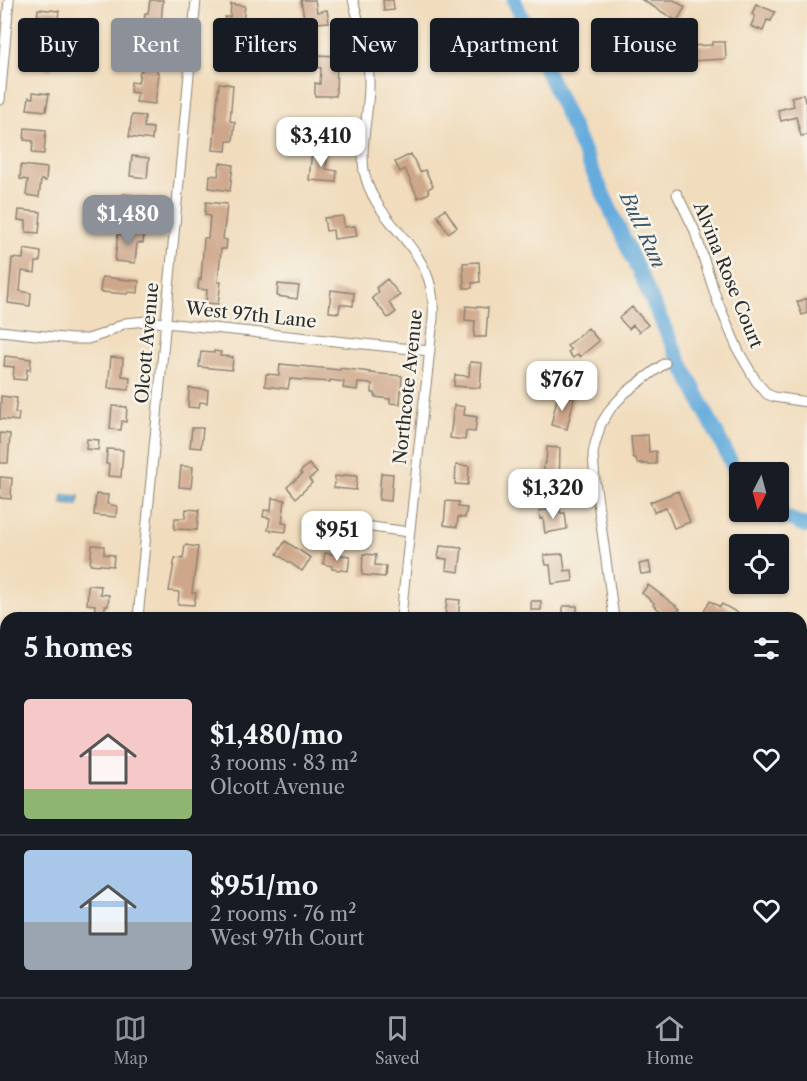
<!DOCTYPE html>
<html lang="en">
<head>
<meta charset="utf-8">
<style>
  body { margin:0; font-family:"Libre Caslon Text",serif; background:#20242c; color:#f1f3f6; height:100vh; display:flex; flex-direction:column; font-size:22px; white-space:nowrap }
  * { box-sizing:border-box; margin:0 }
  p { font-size:20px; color:#9ea1a6 }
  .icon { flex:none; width:33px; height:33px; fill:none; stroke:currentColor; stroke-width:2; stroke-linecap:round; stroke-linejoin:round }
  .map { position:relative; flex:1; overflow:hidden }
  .side { position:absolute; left:0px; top:612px; width:807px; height:386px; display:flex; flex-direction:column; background:#171b24; border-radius:18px 18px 0 0; box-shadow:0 2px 4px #0004 }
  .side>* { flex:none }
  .banner { position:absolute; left:18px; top:18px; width:771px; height:54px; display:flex; gap:12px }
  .needle { width:39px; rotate:186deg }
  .tools { position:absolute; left:729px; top:462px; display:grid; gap:12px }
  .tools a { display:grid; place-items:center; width:60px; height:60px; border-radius:6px; background:#171b24; box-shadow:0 2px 4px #0004; font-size:30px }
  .price { position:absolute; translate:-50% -51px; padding:0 14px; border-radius:12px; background:#fff; color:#222; font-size:20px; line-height:39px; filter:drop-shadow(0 2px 3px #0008) }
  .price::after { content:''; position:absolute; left:50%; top:36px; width:18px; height:14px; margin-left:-9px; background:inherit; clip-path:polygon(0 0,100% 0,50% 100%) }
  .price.on { background:#8c9099; color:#fff }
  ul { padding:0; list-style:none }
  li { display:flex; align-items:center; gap:18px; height:150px; padding:0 24px }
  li+li { border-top:2px solid #363941 }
  li span { display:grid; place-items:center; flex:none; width:168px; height:120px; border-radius:6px; color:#555 }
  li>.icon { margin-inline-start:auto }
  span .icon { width:72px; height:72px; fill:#fffc; stroke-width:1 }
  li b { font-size:26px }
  h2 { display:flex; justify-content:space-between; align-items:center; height:72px; padding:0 24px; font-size:26px }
  .tag { padding:0 21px; border-radius:6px; background:#171b24; box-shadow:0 2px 4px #0004; font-size:21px; line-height:54px }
  .tag.on { background:#8c9099; color:#fff }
  .tab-bar { display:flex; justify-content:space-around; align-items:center; height:84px; border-top:2px solid #363941; background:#171b24; font-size:16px; color:#9ea1a6 }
  .tab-bar a { display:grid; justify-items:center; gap:3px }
  .tab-bar .on { color:#8c9099 }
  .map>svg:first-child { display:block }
</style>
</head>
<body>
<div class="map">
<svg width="807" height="997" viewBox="0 0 807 997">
  <defs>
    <pattern id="water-ripples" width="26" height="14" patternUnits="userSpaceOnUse" patternTransform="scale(1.5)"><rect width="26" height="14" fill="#65acdc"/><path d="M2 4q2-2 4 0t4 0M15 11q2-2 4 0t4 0" fill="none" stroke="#538cb3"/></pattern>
  </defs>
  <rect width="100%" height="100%" fill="#f7f3e8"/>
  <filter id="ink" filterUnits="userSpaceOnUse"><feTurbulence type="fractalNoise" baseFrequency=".0167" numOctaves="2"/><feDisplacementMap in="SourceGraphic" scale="12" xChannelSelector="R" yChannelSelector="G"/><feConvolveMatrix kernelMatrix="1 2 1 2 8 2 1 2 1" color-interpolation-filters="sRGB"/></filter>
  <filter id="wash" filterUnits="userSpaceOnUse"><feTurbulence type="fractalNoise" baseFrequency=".008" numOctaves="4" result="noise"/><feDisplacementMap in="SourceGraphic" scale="24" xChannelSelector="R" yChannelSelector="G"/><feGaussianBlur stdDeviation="1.35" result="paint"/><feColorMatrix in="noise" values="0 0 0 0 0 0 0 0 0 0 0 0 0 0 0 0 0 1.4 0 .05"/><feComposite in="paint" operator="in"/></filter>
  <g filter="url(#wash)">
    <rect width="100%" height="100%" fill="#f1ddbe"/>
    <!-- water -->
    <path fill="url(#water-ripples)" stroke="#486c84" stroke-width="1.5" d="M63,495l16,1 -1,9 -16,-1z"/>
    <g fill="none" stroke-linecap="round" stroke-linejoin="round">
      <!-- river -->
      <path stroke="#65acdc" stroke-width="15" d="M514,0l165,359 55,109 6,8
        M772,512l35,14"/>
    </g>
    <g id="blocks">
      <!-- building -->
      <path fill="#cea689" d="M150,0h13l-3,35 2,1 -5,37h2l-4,31 -19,-2 2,-9 -8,-1 1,-10 7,1 2,-12h2l4,-33h5l2,-14 -9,-1 1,-10h3z
        M301,0h14l2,12 10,-2 2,12 -24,2z
        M383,0h10l1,10 -10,1z
        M642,0h32l11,7 -8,14z
        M231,4l14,2 -3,23 -18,-2 1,-10h5z
        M756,4l19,8 -4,9 -4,-1 -4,11 -12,-5 4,-10 -3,-2z
        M38,9l21,2 -7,59 -12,-2 1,-11 -9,-1 2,-13 10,1 2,-21 -9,-1z
        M401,24l8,26 -14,4 -8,-25z
        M712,42h13l1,17 -37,2 -1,-15 24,-1z
        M231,43l13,1 -2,26 -22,-2 1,-13 8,1z
        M316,55l21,1 -1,40h-21v-13l5,1 1,-16 -6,-1z
        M219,83l14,2 -3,36 5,1 -2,19h-6l-1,10 -13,-1z
        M33,92l16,2 -3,17 -19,-2 2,-12 4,1z
        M803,94l2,8 2,-1v34l-6,1 -5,-19 -15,4 -3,-11 16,-4 -3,-9z
        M132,115l13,1 -1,11 9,1 -1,12 -23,-3z
        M25,128l21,2 -2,24 -12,-1 1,-12 -9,-1z
        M312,150l16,1 -2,18 11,2 -1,11 -27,-2z
        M411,154l9,18 5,-2 8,16 -5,3 1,4 -11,5 -13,-29 -5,3 -5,-10z
        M132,156l17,2 -2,20 -17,-2z
        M220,163l13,2 -3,26 -21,-3 1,-13 8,1z
        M21,165l26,3 -1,13 -5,-1 -2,17 -13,-2 2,-15 -8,-1z
        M123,194l25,3 -2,10h-3l-1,11 -22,-2z
        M206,202l21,2 -4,35 4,1 -1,9h-5l-3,33h3l-3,22 -12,-1 1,-13 -9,-1 1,-10 2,1 3,-42h4l2,-22 -5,-1z
        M445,209l12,18 -9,6 -11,-18z
        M19,210l22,2 -2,21 -13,-1v-11l-8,-1z
        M343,216l1,11 11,-1 2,10 -23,3 -1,-9 -7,1 -2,-13z
        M128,230l16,2 -1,11h-6l-2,20 -20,-2 3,-27 10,1z
        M24,249l17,3 -1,10h-4l-1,11 -13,-2 -2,20 11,2 -1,13 -22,-3 4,-45 11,1z
        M479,262l1,20 -8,1v5h-8l-1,-25z
        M102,277l37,4 -1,12 -10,-1v2l-28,-2z
        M387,279l13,16 -11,8 7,9 -8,6 -16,-20 7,-6 -3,-4z
        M278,284l21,2 -2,13 -20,-3z
        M331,290l23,3 -1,13 -13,-2 -1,9 -10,-1z
        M807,298v15l-5,2 -5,-13z
        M466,306l22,2 -2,29h-12l1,-16 -10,-1z
        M632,307l16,18 -9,7 -6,-7 -4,4 -10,-11z
        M588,328l11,13 -19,16 -2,-3 -5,4 -5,-6 3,-2 -4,-4z
        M214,351l7,1 -1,4 13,1 -1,13 -33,-3 2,-15 13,1z
        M5,356l26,3 -1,11 -3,-1 -1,11 -13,-1 1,-12 -10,-1z
        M111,357l12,1 -1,18 8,1 -1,13 -21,-2z
        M470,362l12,1 -2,25 -26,-2 1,-11 14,1z
        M280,364l60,6v-2l30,4v1l32,3 -2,28 -10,-1v-4l-15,-2v-4h-3v-9l-14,-1 -1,7 -14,-2 1,-6 -14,-2v2l-40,-3 -2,10 -23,-3 1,-12 13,1z
        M189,388l19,2 -1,13 -7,-1 -1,6 -11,-1z
        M558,394l16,4 -7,31 -16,-4z
        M1,396l16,2 -2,15h4l-1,8 -18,-2z
        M454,405l11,2 -1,8 13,2 -2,15 -9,-1 -1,9 -15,-2z
        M112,406l15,1 -1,15 -4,-1 -1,9 -11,-1z
        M192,428h11l-2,20 -11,-1z
        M0,433l10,1 -2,29h-8z
        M648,435l1,17 7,-1v13h-14v-1h-5l-1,-5h-3l-2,-22z
        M87,439l12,1 -1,10 -12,-1z
        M547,447l13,1 -1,40 -16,-1 1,-24h2z
        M107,449l16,1 -2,27 -13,-1 1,-12h-3z
        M309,464l8,9 -8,6 3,4 -16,15 -9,-11 15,-13 -2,-2z
        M456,465l13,1 -1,19 -13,-1z
        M181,466l12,1 -2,21 -12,-1z
        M381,473l12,1 -2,27 -12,-1z
        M343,475l14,1 -1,14 -22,-2 1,-12 8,1z
        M0,477l12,1 -1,21 -11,-1z
        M678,491l12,31 -16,6 -8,-20 -12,4 -4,-10z
        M96,494l12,1 -1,9 10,2 -1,11 -22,-2z
        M272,498l13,2 -3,23h5l-1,9 -18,-2 2,-12 -7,-1 1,-7 7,1z
        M446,501l13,1 -1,5 9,1 -2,10 -7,-1 -1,10 -13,-2z
        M560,508v5h5l2,16 -22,4 -2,-15 -3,1 -1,-8z
        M186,509l13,1 -2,20 -23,-1 1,-11h10z
        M285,541l26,17 -9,13 -25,-17z
        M92,545l12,1v8l10,1 -1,11 -23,-2z
        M185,545l13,2 -6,46h4l-2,12 -16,-1 1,-12 -10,-1 6,-33 8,1z
        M440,546l22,2 -3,24 -13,-2 1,-11 -9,-1z
        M325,553l25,3 -2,15 -16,-2v-3l-9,-2z
        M363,554l13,1 -1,10 11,1 -1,11 -23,-2z
        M563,554l2,17 7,-1 1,11 -21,3 -2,-19h-4l-2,-10z
        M649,562l2,11 -10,1 -2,-10z
        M88,585l13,1 -1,8 9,1 -1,11h-3l-1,12h-10l1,-13 -8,-1z
        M648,585l32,24 -7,9h-3l-17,-13 1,-2 -12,-10z
        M447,599l13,1 -2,18h-13z
        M531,601h10v9h-10z
        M710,601l10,6 2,-3 16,9 -3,5h-35z
        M563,606h14v12h-14z"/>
    </g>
  </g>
  <g filter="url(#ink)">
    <use href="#blocks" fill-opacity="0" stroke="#8e8474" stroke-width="1.5"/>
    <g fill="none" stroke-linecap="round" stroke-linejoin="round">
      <!-- street casing -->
      <g stroke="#8e8474" stroke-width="11">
        <path id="street" d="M353,0c7,27 17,56 16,85 0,28 -9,58 -5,86 9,48 57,70 67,117 4,16 2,33 0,49 -2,22 -4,43 -7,64 -8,72 -16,144 -23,217
          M0,100l9,-100
          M677,194l17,35 23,71 22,52 17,29 11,13 7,3 33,5
          M0,331l72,8h16l15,-5 22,-11 22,-2 283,30
          M320,520l89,12
          M138,618l58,-618
          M614,618l-19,-137 -2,-27 2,-10 6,-20 10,-16 14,-15 40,-30
          M0,850l6,1
          M101,997l1,-5
          M452,997v-5"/>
      </g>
      <!-- street -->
      <use href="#street" stroke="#fff" stroke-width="9"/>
    </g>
  </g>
  <g text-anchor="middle" stroke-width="5" stroke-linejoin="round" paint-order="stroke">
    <!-- street labels -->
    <g font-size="18" fill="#2b2b2b" stroke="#f7f3e8">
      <text transform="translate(728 275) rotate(68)" y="6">Alvina Rose Court</text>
      <text transform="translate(251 315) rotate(6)" y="6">West 97th Lane</text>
      <text transform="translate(147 343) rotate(-85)" y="6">Olcott Avenue</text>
      <text transform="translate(408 387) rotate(-84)" y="6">Northcote Avenue</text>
    </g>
    <!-- water labels -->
    <g font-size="20" font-style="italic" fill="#3f5869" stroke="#f7f3e8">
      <text transform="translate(643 230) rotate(65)" y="7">Bull Run</text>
    </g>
  </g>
</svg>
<div class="tools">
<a><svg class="needle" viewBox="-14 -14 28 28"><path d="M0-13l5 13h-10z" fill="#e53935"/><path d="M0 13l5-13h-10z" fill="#9ea1a6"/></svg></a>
<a><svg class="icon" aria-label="locate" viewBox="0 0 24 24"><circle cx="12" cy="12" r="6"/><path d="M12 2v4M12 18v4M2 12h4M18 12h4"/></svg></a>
</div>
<b class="price" style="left:321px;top:168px">$3,410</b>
<b class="price on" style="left:128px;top:246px">$1,480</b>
<b class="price" style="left:562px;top:412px">$767</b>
<b class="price" style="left:553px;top:520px">$1,320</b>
<b class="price" style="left:337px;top:562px">$951</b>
<div class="banner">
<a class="tag">Buy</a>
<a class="tag on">Rent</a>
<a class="tag">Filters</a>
<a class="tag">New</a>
<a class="tag">Apartment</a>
<a class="tag">House</a>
</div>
<section class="side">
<h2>5 homes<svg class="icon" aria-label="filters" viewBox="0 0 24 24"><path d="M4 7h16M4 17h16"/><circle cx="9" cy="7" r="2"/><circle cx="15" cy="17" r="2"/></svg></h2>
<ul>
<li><span style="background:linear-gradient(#f6c9c9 75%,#8fb573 0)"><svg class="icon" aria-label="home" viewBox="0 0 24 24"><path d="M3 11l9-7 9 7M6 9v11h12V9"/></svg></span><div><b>$1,480/mo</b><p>3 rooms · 83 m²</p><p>Olcott Avenue</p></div><svg class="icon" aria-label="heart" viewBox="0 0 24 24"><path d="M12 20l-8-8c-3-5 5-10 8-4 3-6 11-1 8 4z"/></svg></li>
<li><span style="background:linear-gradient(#a9c7e8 60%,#9aa5b1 0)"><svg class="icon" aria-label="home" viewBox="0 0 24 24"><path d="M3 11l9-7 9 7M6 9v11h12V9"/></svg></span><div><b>$951/mo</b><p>2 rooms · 76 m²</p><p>West 97th Court</p></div><svg class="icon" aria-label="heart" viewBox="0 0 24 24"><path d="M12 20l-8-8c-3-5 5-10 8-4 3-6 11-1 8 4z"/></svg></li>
</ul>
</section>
</div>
<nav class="tab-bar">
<a class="on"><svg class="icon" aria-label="map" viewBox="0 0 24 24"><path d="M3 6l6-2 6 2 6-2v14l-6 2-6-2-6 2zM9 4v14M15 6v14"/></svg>Map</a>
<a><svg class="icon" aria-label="saved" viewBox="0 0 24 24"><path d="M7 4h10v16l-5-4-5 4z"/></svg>Saved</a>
<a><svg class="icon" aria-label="home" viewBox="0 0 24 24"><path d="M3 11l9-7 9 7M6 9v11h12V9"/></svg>Home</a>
</nav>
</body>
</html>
